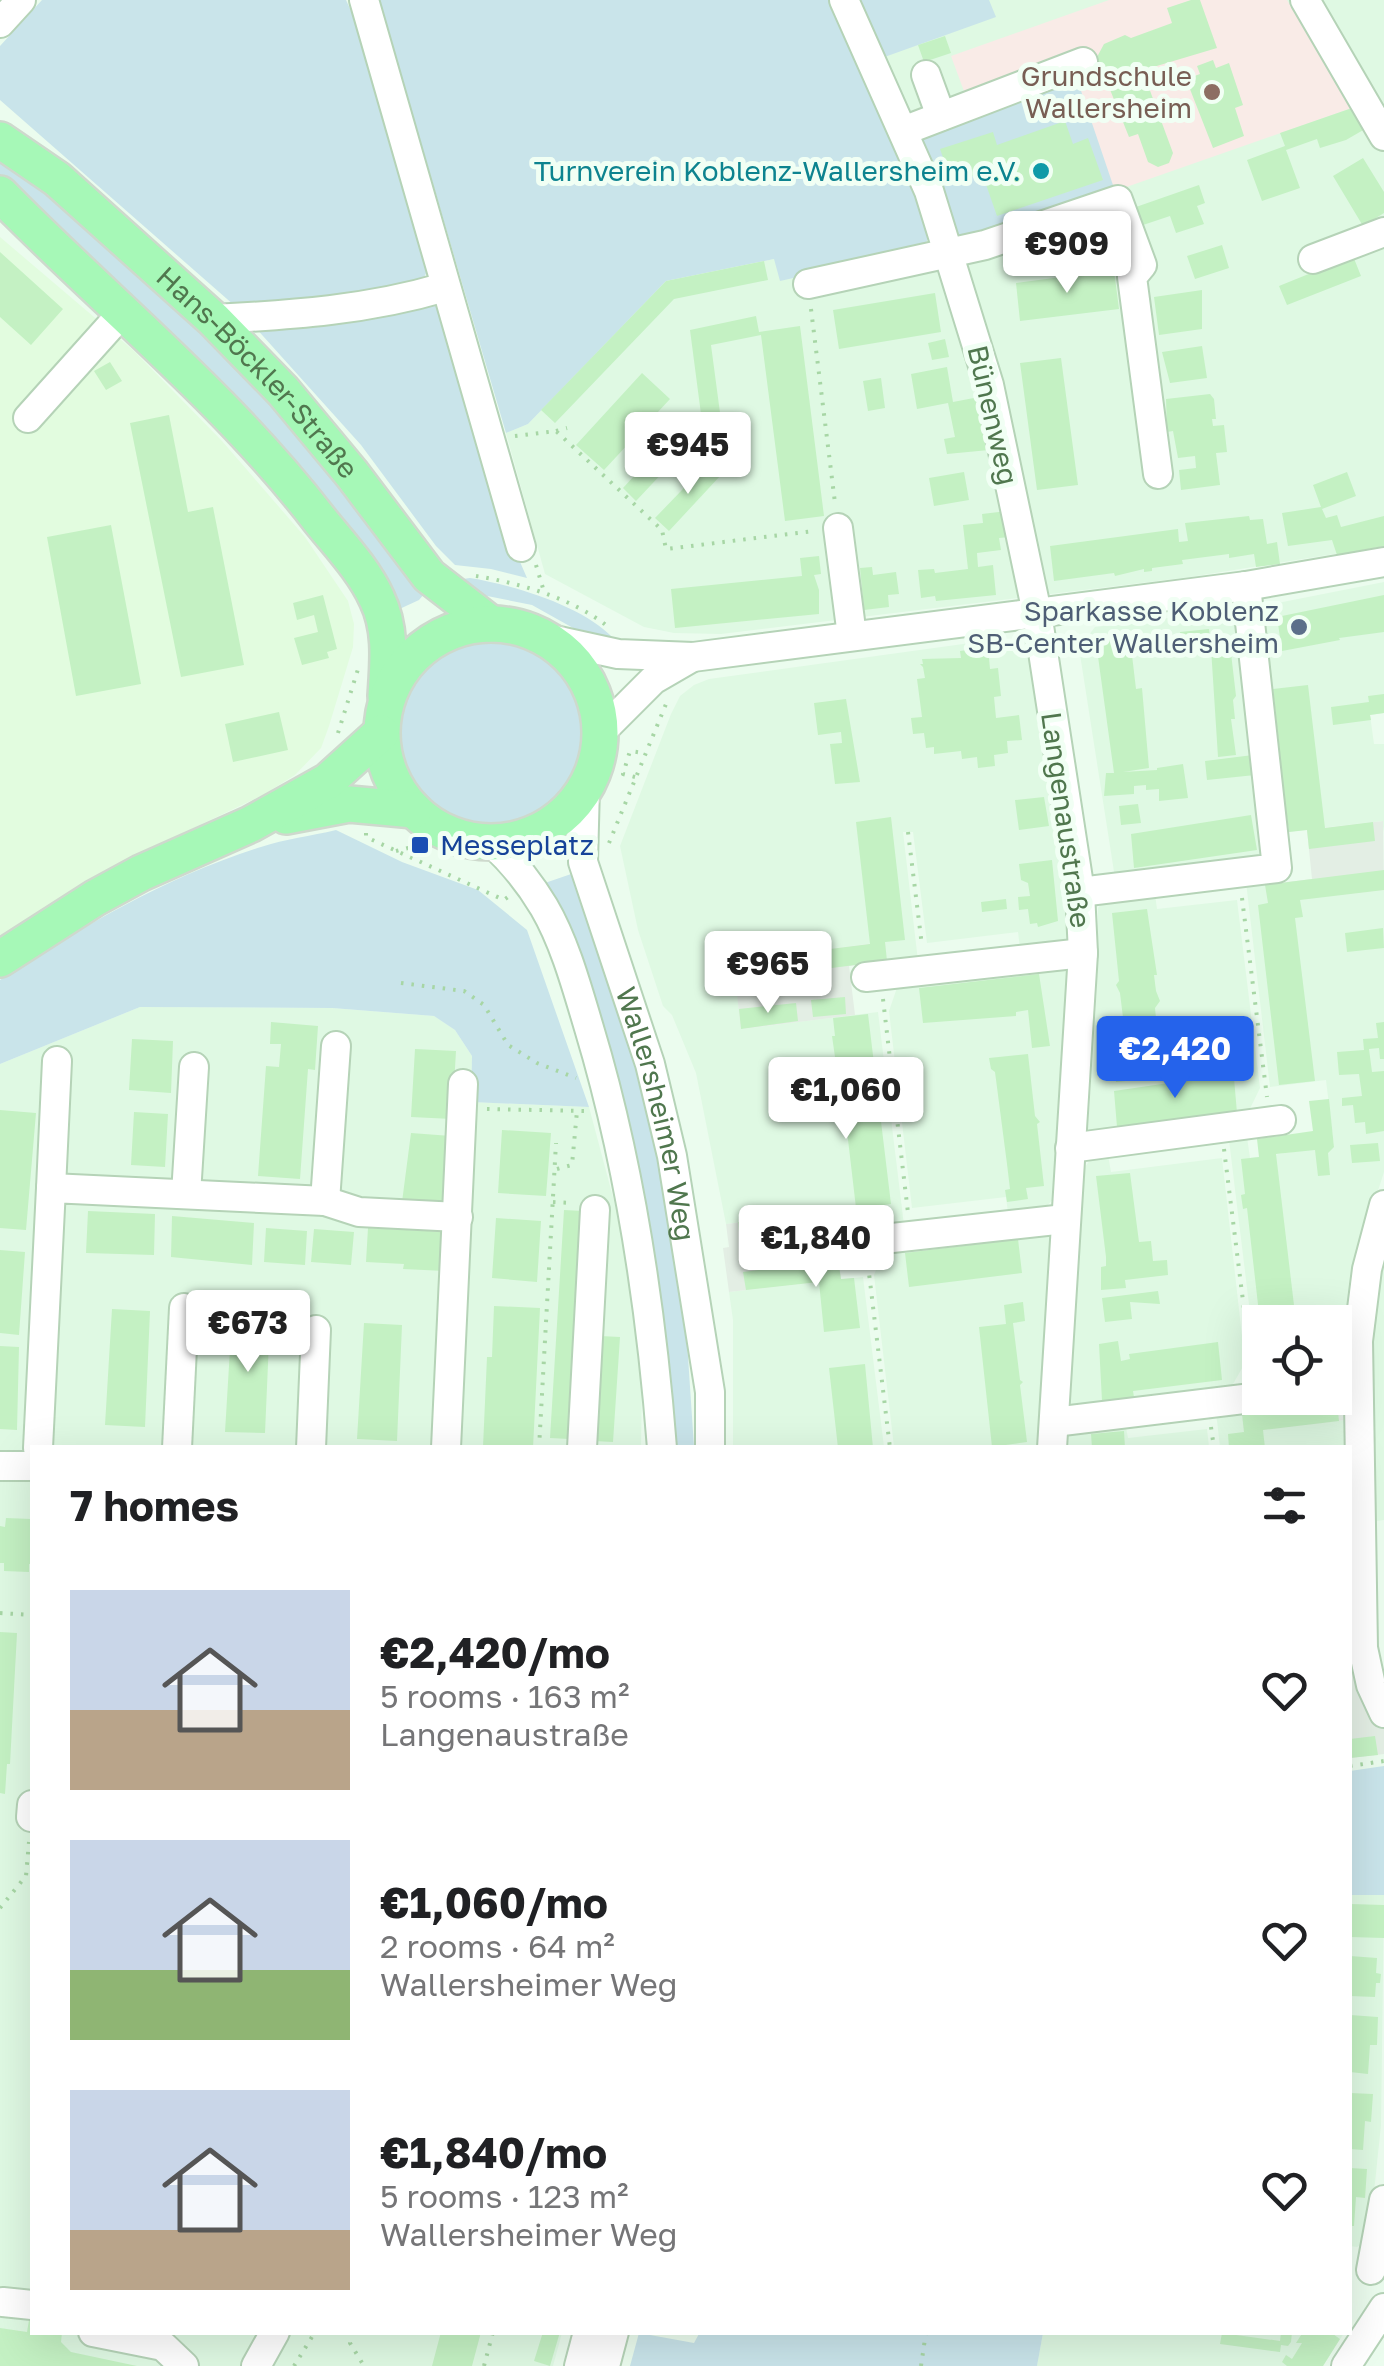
<!DOCTYPE html>
<html lang="en">
<head>
<meta charset="utf-8">
<style>
  body { margin:0; font-family:"Golos Text",sans-serif; background:#f6f6f6; color:#202124; height:100vh; display:flex; flex-direction:column; font-size:38px; white-space:nowrap }
  * { box-sizing:border-box; margin:0 }
  p { font-size:32px; color:#757577 }
  .icon { flex:none; width:55px; height:55px; fill:none; stroke:currentColor; stroke-width:2; stroke-linecap:round; stroke-linejoin:round }
  .map { position:relative; flex:1; overflow:hidden }
  .drawer { position:absolute; left:30px; top:1445px; width:1322px; height:890px; display:flex; flex-direction:column; background:#fff; border-radius:0px; box-shadow:0 10px 40px #0002 }
  .drawer>* { flex:none }
  .controls { position:absolute; left:1242px; top:1305px; display:grid; gap:20px }
  .controls a { display:grid; place-items:center; width:110px; height:110px; border-radius:0px; background:#fff; box-shadow:0 10px 40px #0002; font-size:50px }
  .price { position:absolute; translate:-50% -85px; padding:0 22px; border-radius:10px; background:#fff; color:#222; font-size:32px; line-height:65px; filter:drop-shadow(0 2px 5px #0008) }
  .price::after { content:''; position:absolute; left:50%; top:60px; width:30px; height:22px; margin-left:-15px; background:inherit; clip-path:polygon(0 0,100% 0,50% 100%) }
  .price.selected { background:#2563eb; color:#fff }
  ul { padding:0; list-style:none }
  li { display:flex; align-items:center; gap:30px; height:250px; padding:0 40px }
  li span { display:grid; place-items:center; flex:none; width:280px; height:200px; border-radius:0px; color:#555 }
  li>.icon { margin-inline-start:auto }
  span .icon { width:120px; height:120px; fill:#fffc; stroke-width:1 }
  li b { font-size:42px }
  h2 { display:flex; justify-content:space-between; align-items:center; height:120px; padding:0 40px; font-size:42px }
  .map>svg:first-child { display:block }
</style>
</head>
<body>
<div class="map">
<svg width="1384" height="2366" viewBox="0 0 1384 2366">
  <rect width="100%" height="100%" fill="#ebfcee"/>
  <!-- residential -->
  <path fill="#dff9e3" d="M836,0h548v546l-194,31 -469,57 -47,-1 -30,-6 -99,-53 -39,-141 22,-9 138,-143 108,-22z
    M1384,582v131l-14,2 4,29h10v88l-2,-11 -103,12 -17,-227z
    M1233,610l10,7 19,244 -147,17 -36,-230 16,-21z
    M992,640l15,1 11,6 10,9 6,15 34,220 2,42 -8,10 -42,5 -2,-16 -91,11 -14,-111h-10l15,129h-31l-3,-19 -150,19 7,68 137,-17 26,213 -31,1 -3,-19 -144,17 -30,-151 -24,-58 -9,-9 -25,-76 -18,-84 51,-132 9,-18 14,-11 15,-6z
    M1260,881l5,4 3,18 116,-13v282l-16,50 -17,129 -16,2v-31h-75v39l-4,1 -27,-222 18,-3 3,21 84,-12 -8,-66 -56,7 -24,-205z
    M1155,894l2,15 80,-9 23,188 -15,31 -150,18 -7,-8 9,-141 1,-80 7,-9z
    M1062,963l6,6 -14,229 -9,10 -37,5 -2,-16 -94,11 -23,-197 10,-29z
    M140,1007l192,1 102,8 21,14 17,26 -1,46 118,5 37,139 16,141 -1,60 -609,1v884l530,1 -9,33h-553v-1302z
    M1108,1155l3,17 111,-14 23,205 -16,28 -153,18 -7,-7 16,-235 8,-11z
    M1052,1234l-15,213h-143l-20,-172 11,-28z
    M1384,1243v277l-15,2 2,-233z
    M863,1277l21,170h-151v-127l-4,-28z
    M1227,1411l6,4 9,-1 3,18 108,-13 -3,29 -130,-1 -4,-35z
    M1125,1422l3,16 79,-9 2,18 -143,1v-10l9,-9z
    M1350,1895h34l-3,230 -12,115 -12,7 -7,-1z
    M1043,2333h301l-21,33h-286z"/>
  <!-- commercial -->
  <path fill="#e2fcdf" d="M0,237l134,114 88,90 83,96 43,64 6,23 -1,23 -24,79 -8,22 -26,27 -32,20 -139,66 -124,82z"/>
  <!-- industrial -->
  <path fill="#e3eee4" d="M1383,821l1,69 -116,13 -3,-18 47,-6 -5,-49z
    M885,942l2,19 -38,5 6,49 -114,14 -8,-68z
    M871,1207l2,19 -38,5 6,48 -112,13 -6,-44 6,-1 -3,-23z
    M1351,1351l2,68 -109,13 -2,-18 47,-6 -1,-10h47v-45z
    M1350,1611l20,96 14,22v25l-34,4z"/>
  <!-- education -->
  <path fill="#f9ebe7" d="M1109,0h178l65,108 -237,83 -143,-78 -21,-57z"/>
  <!-- green -->
  <path fill="#c9e4ea" d="M42,0h304l12,26 71,241 -9,19 -111,16 -74,4 -235,-206v-54z
    M379,0h457l96,232 -10,17 -142,32 -6,-22 -108,22 -138,143 -22,9z
    M852,0h137l7,17 -117,42z
    M1076,76l39,115 -161,56 -42,-112z
    M0,147l207,179 222,262 -10,12 -26,12 -393,-428z
    M433,298l12,8 69,242 13,30 -36,-9 -36,-4 -19,-19 -75,-101 -108,-120z
    M470,578c43,7 114,28 144,61l-32,-6 -50,-28 -60,-12 -16,-13z
    M399 733a93 93 0 1 1 186 0a93 93 0 1 1-186 0Z
    M336,830l66,32 76,28 49,40 62,177 -118,-5 1,-46 -17,-26 -21,-14 -102,-8 -192,-1 -140,57v-84c81,-53 168,-104 261,-133 24,-8 50,-11 75,-17z
    M577,872l70,212 35,182 12,181h-24l-12,-108 -116,-455z
    M1384,1766v129h-34v-124z
    M700,2332h343v1l-6,33h-407l9,-33 55,10z"/>
  <!-- building -->
  <path fill="#c4f1c3" d="M1191,0h9l17,48 -67,20 -5,9 28,76 -4,10 -11,4 -10,-5 -10,-28 -9,3 -32,-80 7,-13 21,-9 6,3 41,-15 -5,-15z
    M945,36l6,17 -27,9 -6,-17z
    M1213,60l3,8 13,-5 14,42 -8,3 9,28 -31,12 -27,-69 14,-5 -3,-8z
    M1352,108l13,21 -19,11 -26,8 -3,-9 -31,11 14,38 -38,13 -15,-41 38,-14 -5,-13z
    M1065,121l8,23 15,-6 15,42 -106,36 -15,-43 -30,10 -12,-34 53,-17 4,13z
    M1363,158l21,34v21l-21,13 -30,-50z
    M1199,185l6,18 -8,3 7,18 -28,9 -6,-17 -27,9 -7,-18z
    M1222,245l7,23 -34,11 -8,-23z
    M0,252l63,57 -32,36 -31,-28z
    M1353,256l8,20 -74,29 -8,-19z
    M764,261l4,19 -94,19 -119,124 -14,-13 125,-129z
    M1114,270l5,39 -99,12 -4,-38z
    M1202,290v39l-43,6 -5,-38z
    M935,293l6,39 -102,17 -6,-39z
    M756,316l3,16 41,-6 24,190 -39,5 -24,-186 -50,10 15,113 -19,2 -17,-130z
    M945,339l4,18 -17,3 -4,-17z
    M1202,346l5,32 -37,5 -8,-31z
    M1061,358l17,127 -41,5 -17,-127z
    M110,362l12,19 -16,9 -12,-19z
    M947,367l6,35 26,-5 10,53 -42,4 -3,-15 11,-2 -7,-34 -31,6 -6,-35z
    M642,373l28,26 -66,71 -28,-25z
    M881,378l4,30 -17,3 -5,-30z
    M1210,394l4,5 2,20h-4l1,7 11,-1 3,27 -11,1 4,32 -39,5 -2,-20 17,-2 -1,-12 -17,2 -5,-27 -6,1 -1,-33z
    M169,415l19,97 25,-5 31,158 -63,12 -51,-254z
    M668,439l14,13 -46,49 -13,-13z
    M708,463l13,12 -52,56 -14,-13z
    M964,472l5,28 -35,6 -5,-28z
    M1347,472l9,24 -34,13 4,9 11,-3 4,12 43,-11v30l-47,9 -5,-15 -44,6 -6,-33 39,-6 -8,-22z
    M1007,511l3,26 -11,1 2,12 -24,3 1,14 15,-2 3,30 -60,6 -1,-5 -14,2 -3,-28 16,-1 1,4 33,-4 -5,-44 20,-2 -1,-9z
    M1249,516l1,4 13,-1 4,25 10,-2 3,22 -24,3 -2,-13 -25,4v-4l-47,6 1,4 -31,4v3l-8,1v-3l-29,7 -1,-3 -60,8 -4,-35 128,-17 1,13 9,-1 -3,-18z
    M111,525l30,159 -65,12 -29,-159z
    M819,556l2,18 -7,1 5,15v24l-144,14 -4,-39 131,-13 -2,-18z
    M872,567l1,8 23,-3 3,22 -11,1 1,12 -25,3 -4,-42z
    M323,595l14,54 -10,3 2,6 -27,7 -8,-27 24,-6 -4,-17 -17,5 -4,-17z
    M1384,595v37l-45,6 1,2 -58,11 -5,-34z
    M1209,629l1,9 19,-2 7,60 -3,4 2,19h-4l5,36 -18,2 -7,-109 -28,3 -3,-19z
    M1130,638l6,51 6,-1 7,80 -26,4 34,-2v-2l26,-4 5,34 -29,3v-12l-13,1v-5l-12,1v8l-30,2 2,-23h8l-18,-131z
    M988,647l2,22 8,-1 3,28 -7,1 2,21 23,-3 3,25 -15,1 1,12 -14,2 1,11 -17,2 -1,-11 -15,2 -1,-8 -27,3v-7l-8,1 -2,-15 -11,1 -2,-16 11,-1 -5,-38 8,-1 -2,-11 -3,-3h3l-1,-5 39,-1 -1,-7z
    M1308,685l17,143 48,-6 2,19 -66,8 -2,-19 -18,2 -3,-23 -4,-3 3,-5 -12,-112z
    M1384,694v19l-14,2 1,5 -38,5 -2,-18 38,-5 -1,-6z
    M846,699l14,83 -25,2 -5,-40 12,-1 -1,-11 -23,3 -4,-32z
    M279,712l9,38 -55,12 -8,-38z
    M1253,755l2,20 -48,5 -2,-19z
    M1044,797l5,29 -30,4 -4,-30z
    M1138,804l3,19 -20,2 -2,-19z
    M1251,815l6,35 -123,18 -3,-34z
    M891,817l14,123 -20,2 2,19 -152,19 -2,-19 137,-17 -14,-122z
    M1052,860l6,61 -20,6 -1,-4 -7,1 -2,-15 -9,1 -1,-13 12,-1 -2,-13 -7,-3 -2,-16z
    M1384,870v20l-84,10 3,17 -8,1 20,163 -36,4 -21,-180 10,-2 -3,-18z
    M1006,899l1,10 -25,3 -1,-10z
    M1147,909l10,66h-3l2,16 4,10 -5,7 3,30 -28,4 5,38 -19,2 -5,-38 15,-2 -6,-49 -4,-8 3,-4 -7,-68z
    M1383,928l1,20 -37,4 -2,-19z
    M1039,974l11,72 -18,2 -4,-38 -12,2v4l-93,7 -4,-35z
    M845,997l1,17 -33,3 -2,-17z
    M796,1003l2,18 -57,8 -2,-20z
    M868,1014l23,190 -20,3 2,19 -133,16 -2,-20 118,-14 -16,-137h-3l-5,-35h3l-2,-18z
    M271,1022l47,4 -3,44 -7,-1 -8,110 -42,-3 8,-110 13,1 2,-23h-11z
    M1384,1022v37h-4l-1,-11 -10,1 3,23 12,-1v60l-18,3 -1,-12 -10,1 -2,-18 -11,1v-8l20,-2 -3,-22 -20,1 -2,-23 27,-2 -1,-11 15,-1 -2,-15z
    M132,1039l41,2 -2,52 -42,-3z
    M415,1049l41,2 -4,68 -41,-2z
    M1028,1054l7,62 5,6 -3,2 7,62 -18,2 2,11 -21,3 -2,-12 5,-1 -3,-25 -12,-92 -4,-3 -2,-11z
    M1234,1078l3,35 -120,14 -3,-36 82,-12z
    M1329,1099l5,48 -6,6 2,22 -12,1 -3,-26 -39,4 20,168h-36l-13,-114 -4,1 -2,-14 4,-1 -4,-35 18,-2 -2,-18 56,-8 -4,-30z
    M0,1110l36,3 -10,117 -26,-2z
    M134,1112l34,2 -3,53 -34,-2z
    M502,1130l49,3 -5,63 -48,-3z
    M411,1133l40,3 -6,70 -43,-4z
    M1378,1143l2,18 -28,2 -2,-18z
    M1130,1173l9,69 12,-1 2,20 14,-1 1,15 -43,5 1,8 -25,2v-23l5,-1v-9l-10,-81z
    M564,1210l19,1 -14,228 -19,-1z
    M88,1211l67,3 -1,41 -68,-2z
    M172,1216l82,7 -2,42 -81,-8z
    M496,1218l45,3 -4,61 -45,-4z
    M266,1228l41,3 -2,34 -41,-3z
    M368,1228l79,4 -2,39 -42,-2 1,-5 -38,-2z
    M314,1229l40,3 -3,33 -40,-3z
    M1018,1239l4,34 -113,14 -4,-34z
    M0,1250l25,2 -6,83 -19,-2z
    M838,1260l3,19 13,-1 6,50 -36,4 -5,-50 -73,8 -3,-18z
    M1158,1291l2,13 -30,-2 2,17 -27,3 -3,-24z
    M1023,1302l2,19 -12,2 7,57 3,2 -3,3 7,57 -35,5 -13,-120 27,-3 -2,-19z
    M494,1306l46,2 -7,140 -50,-1 4,-90h5z
    M112,1309l38,2 -5,116 -40,-2z
    M232,1316l38,2 -5,115 -40,-1z
    M364,1323l38,2 -5,116 -40,-2z
    M600,1336l20,1 -7,105 -19,-1z
    M1118,1341l3,20 9,-2 -1,-5 89,-12 4,38 -89,11 1,6 -32,4 -3,-57z
    M0,1346l19,1 -2,83 -17,-1z
    M865,1364l8,84h-35l-9,-80z
    M1337,1402l2,19 -76,9 2,18h-36l-1,-14 16,-2 -2,-18z
    M1124,1431l1,17h-33l-1,-14z
    M6,1518l25,1 1,45h-3v8l-25,-1v-8h-4v-37l5,1z
    M0,1632l17,1 -7,131h-3l-2,30 -5,-1z
    M1375,1736l3,19 -28,3v-19z
    M1350,1904l34,1v33l-34,-1z
    M1350,1956l27,2 -1,15 5,1 -1,9h-4l-1,14 -25,-1z
    M1350,2015l28,2 -1,28h-7l-2,29 -18,-2z
    M1350,2093l23,1 -2,28 -6,-1 -2,29 -13,-1z
    M1350,2168l17,1 -2,29 -9,-1 -2,29h-4z
    M29,2320h3v12h30l-1,10 10,10 66,14h-137v-38l27,4z
    M441,2332h40l-9,34h-40z
    M543,2332h17l-10,34 -16,-5z
    M1281,2332h11l-1,10 -3,4 -7,-1 -1,7 -60,-8 2,-11 58,8z
    M1303,2332h27l10,7 -17,27h-36l-5,-4 4,-7 6,4 10,-16h-6z"/>
  <g fill="none" stroke-linecap="round" stroke-linejoin="round">
    <!-- minor casing -->
    <g stroke="#b5d3b7" stroke-width="32">
      <g id="minor">
        <path d="M364,0l157,547"/>
        <path d="M844,0l85,191 60,194 48,228 43,279 3,61 -31,495"/>
        <path d="M1305,0l79,136"/>
        <path d="M0,23l21,-23"/>
        <path d="M926,75l15,41"/>
        <path d="M903,131l180,-69"/>
        <path d="M1313,259l71,-27"/>
        <path d="M808,284l177,-39 133,-45 24,65 -10,12 26,197"/>
        <path d="M213,319c79,-4 155,-9 232,-32"/>
        <path d="M28,418l96,-107"/>
        <path d="M838,528l14,108"/>
        <path d="M545,638l73,16 75,3 553,-71 138,-24"/>
        <path d="M600,733l53,-53 38,-22"/>
        <path id="s1" d="M585,787l-2,75 67,202 22,92 38,236v56"/>
        <path d="M491,842c21,19 38,40 53,65 21,36 33,81 45,121 41,136 62,278 73,420"/>
        <path d="M1080,892l197,-24 -31,-282"/>
        <path d="M866,977l217,-24"/>
        <path d="M1070,1148l211,-28"/>
        <path d="M51,1188l6,-127"/>
        <path d="M186,1194l8,-127"/>
        <path d="M325,1201l11,-155"/>
        <path d="M1384,1205l-17,64 -9,72 5,307 8,37 13,28"/>
        <path d="M865,1241l200,-22"/>
        <path d="M1054,1422l206,-25"/>
        <path d="M38,1448l13,-260 274,13 34,11 99,5"/>
        <path d="M177,1448l7,-140"/>
        <path d="M311,1448l5,-118"/>
        <path d="M446,1448l17,-364"/>
        <path d="M582,1448l13,-238"/>
        <path d="M0,1466h32"/>
        <path d="M31,1817l1,-12"/>
        <path d="M1371,2270l13,-70"/>
        <path d="M3,2302l29,3"/>
        <path d="M93,2332l70,14 21,20"/>
        <path d="M256,2366l19,-34"/>
        <path d="M579,2366l9,-34"/>
        <path d="M605,2366l9,-34"/>
        <path d="M1346,2366l38,-58"/>
      </g>
    </g>
    <!-- major casing -->
    <g stroke="#ced9cd" stroke-width="40">
      <g id="major">
        <path id="s2" d="M0,140l57,39 156,140 70,72 69,83 77,102 62,48"/>
        <path d="M0,194c107,109 226,204 319,325 20,25 45,51 58,80 15,31 11,65 9,97"/>
        <circle cx="491" cy="733" r="109"/>
        <path d="M286,816l63,-12 65,6"/>
        <path d="M0,959l95,-61 46,-25 110,-49 77,-43 53,-48"/>
      </g>
    </g>
    <!-- path -->
    <path stroke="#a7d6a5" stroke-width="4" stroke-dasharray="2.5 8" stroke-linecap="butt" d="M811,309l24,194
      M556,431l11,-3
      M515,436l41,-5 106,99 4,19 148,-18
      M536,565l9,30
      M476,576c43,7 95,22 130,49
      M338,733l21,-67
      M635,777l-12,-3 7,-23 13,2
      M908,832l14,114
      M366,833v4l138,63 4,-3
      M609,843l57,-139
      M396,851l24,-6
      M1242,898l25,199
      M401,983l63,8 20,14 24,40 29,18 39,15
      M883,999l25,214
      M487,1109l100,2
      M1224,1149l28,224
      M557,1169l15,-4 5,-54
      M553,1202l20,1
      M868,1265l22,183
      M1211,1427l3,21
      M539,1448l17,-305
      M0,1613l32,2
      M1350,1766l34,-5
      M0,1908l26,-32 3,-34
      M351,2332l-1,11 14,23
      M294,2366l21,-34
      M484,2366l9,-34
      M921,2366l5,-34"/>
    <!-- minor -->
    <use href="#minor" stroke="#fff" stroke-width="28"/>
    <!-- major -->
    <use href="#major" stroke="#a6f8b7" stroke-width="35"/>
  </g>
  <!-- markers -->
  <circle fill="#8d6e63" stroke="#f1fff4" stroke-width="4" cx="1212" cy="92" r="10"/>
  <circle fill="#0f9aa8" stroke="#f1fff4" stroke-width="4" cx="1041" cy="171" r="10"/>
  <circle fill="#5c6f8a" stroke="#f1fff4" stroke-width="4" cx="1299" cy="627" r="10"/>
  <rect fill="#1a4fb4" stroke="#f1fff4" stroke-width="4" x="410" y="835" width="20" height="20" rx="5"/>
  <g text-anchor="middle" stroke-width="10" stroke-linejoin="round" paint-order="stroke">
    <!-- education labels -->
    <g font-size="28" fill="#785e54" stroke="#f1fff4" text-anchor="end">
      <text x="1192" y="86">Grundschule<tspan x="1192" dy="32">Wallersheim</tspan></text>
    </g>
    <!-- culture labels -->
    <g font-size="28" fill="#0d838f" stroke="#f1fff4" text-anchor="end">
      <text x="1021" y="181">Turnverein Koblenz-Wallersheim e.V.</text>
    </g>
    <!-- street labels -->
    <g font-size="28" fill="#50774e" stroke="#f1fff4">
      <text dy="10" stroke="none"><textPath href="#s2" startOffset="348">Hans-Böckler-Straße</textPath></text>
      <text transform="translate(993 415) rotate(77)" y="10">Bünenweg</text>
      <text transform="translate(1066 820) rotate(82)" y="10">Langenaustraße</text>
      <text dy="10" stroke="none"><textPath href="#s1" startOffset="338">Wallersheimer Weg</textPath></text>
    </g>
    <!-- service labels -->
    <g font-size="28" fill="#4e5e75" stroke="#f1fff4" text-anchor="end">
      <text x="1279" y="621">Sparkasse Koblenz<tspan x="1279" dy="32">SB-Center Wallersheim</tspan></text>
    </g>
    <!-- transit labels -->
    <g font-size="28" fill="#164399" stroke="#f1fff4" text-anchor="start">
      <text x="440" y="855">Messeplatz</text>
    </g>
  </g>
</svg>
<div class="controls">
<a><svg class="icon" aria-label="locate" viewBox="0 0 24 24"><circle cx="12" cy="12" r="6"/><path d="M12 2v4M12 18v4M2 12h4M18 12h4"/></svg></a>
</div>
<b class="price" style="left:1067px;top:296px">€909</b>
<b class="price" style="left:688px;top:497px">€945</b>
<b class="price" style="left:768px;top:1016px">€965</b>
<b class="price selected" style="left:1175px;top:1101px">€2,420</b>
<b class="price" style="left:846px;top:1142px">€1,060</b>
<b class="price" style="left:816px;top:1290px">€1,840</b>
<b class="price" style="left:248px;top:1375px">€673</b>
<section class="drawer">
<h2>7 homes<svg class="icon" aria-label="filters" viewBox="0 0 24 24"><path d="M4 7h16M4 17h16"/><circle cx="9" cy="7" r="2"/><circle cx="15" cy="17" r="2"/></svg></h2>
<ul>
<li><span style="background:linear-gradient(#c9d6e8 60%,#b9a48a 0)"><svg class="icon" aria-label="home" viewBox="0 0 24 24"><path d="M3 11l9-7 9 7M6 9v11h12V9"/></svg></span><div><b>€2,420/mo</b><p>5 rooms · 163 m²</p><p>Langenaustraße</p></div><svg class="icon" aria-label="heart" viewBox="0 0 24 24"><path d="M12 20l-8-8c-3-5 5-10 8-4 3-6 11-1 8 4z"/></svg></li>
<li><span style="background:linear-gradient(#c9d6e8 65%,#8fb573 0)"><svg class="icon" aria-label="home" viewBox="0 0 24 24"><path d="M3 11l9-7 9 7M6 9v11h12V9"/></svg></span><div><b>€1,060/mo</b><p>2 rooms · 64 m²</p><p>Wallersheimer Weg</p></div><svg class="icon" aria-label="heart" viewBox="0 0 24 24"><path d="M12 20l-8-8c-3-5 5-10 8-4 3-6 11-1 8 4z"/></svg></li>
<li><span style="background:linear-gradient(#c9d6e8 70%,#b9a48a 0)"><svg class="icon" aria-label="home" viewBox="0 0 24 24"><path d="M3 11l9-7 9 7M6 9v11h12V9"/></svg></span><div><b>€1,840/mo</b><p>5 rooms · 123 m²</p><p>Wallersheimer Weg</p></div><svg class="icon" aria-label="heart" viewBox="0 0 24 24"><path d="M12 20l-8-8c-3-5 5-10 8-4 3-6 11-1 8 4z"/></svg></li>
</ul>
</section>
</div>
</body>
</html>
